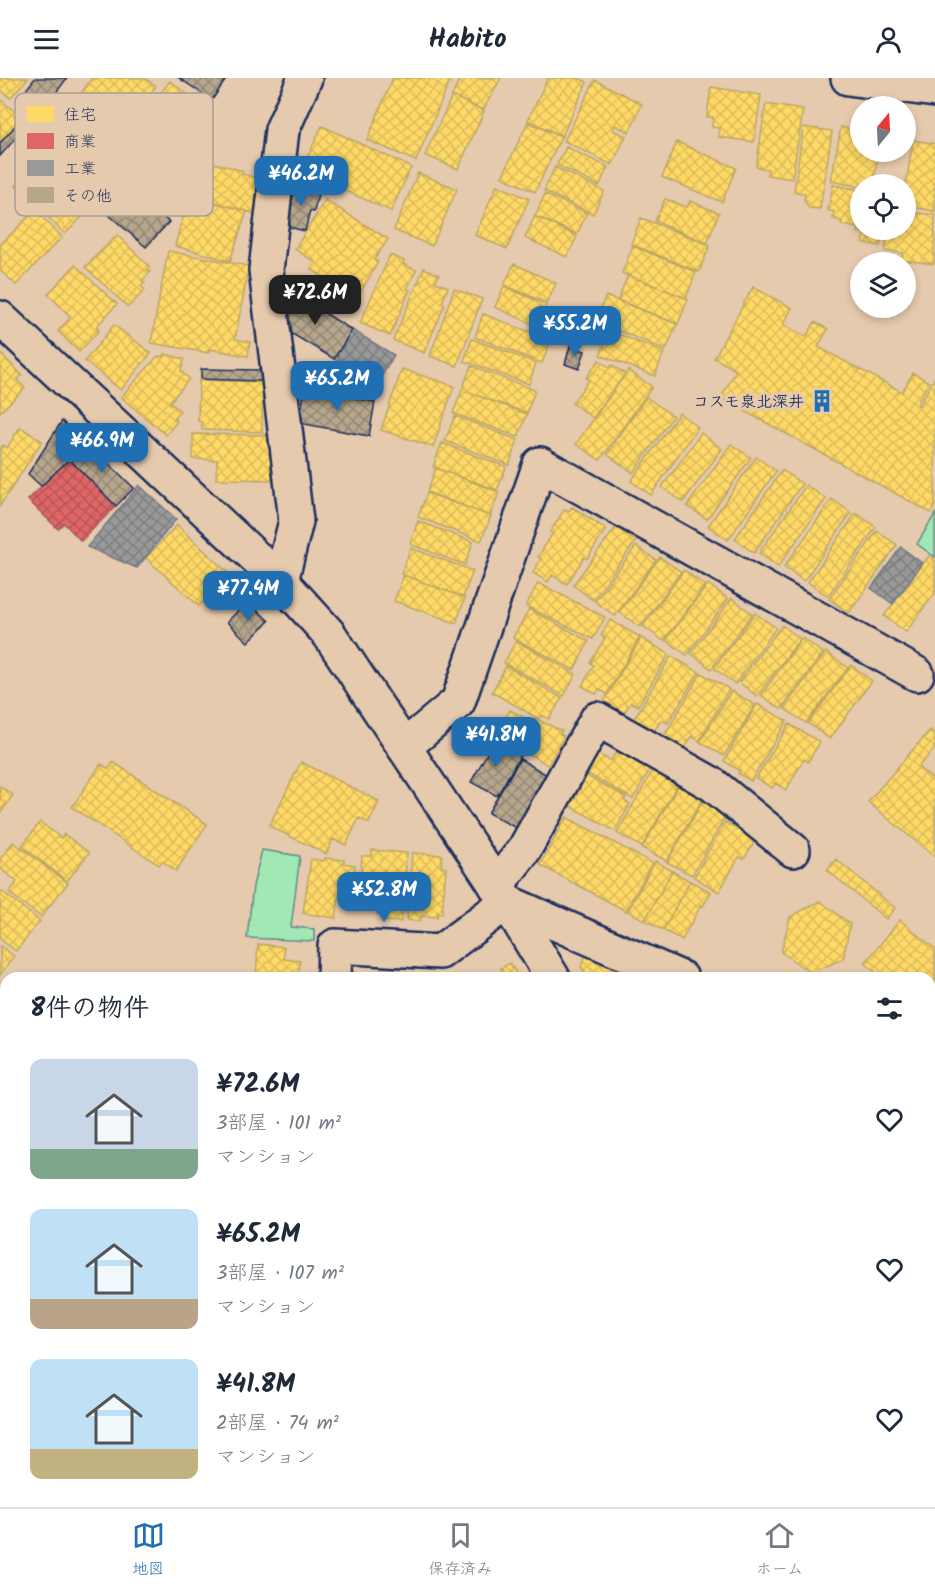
<!DOCTYPE html>
<html lang="ja">
<head>
<meta charset="utf-8">
<style>
  body { margin:0; font-family:Kalam,"Klee One",sans-serif; background:#f2f2f3; color:#1f2937; height:100vh; display:flex; flex-direction:column; font-size:22px; white-space:nowrap }
  * { box-sizing:border-box; margin:0 }
  p { font-size:20px; color:#747a83 }
  .icon { flex:none; width:33px; height:33px; fill:none; stroke:currentColor; stroke-width:2; stroke-linecap:round; stroke-linejoin:round }
  .map { position:relative; flex:1; overflow:hidden }
  .sheet { position:absolute; left:0px; top:894px; width:936px; height:536px; display:flex; flex-direction:column; background:#fff; border-radius:18px 18px 0 0; box-shadow:0 3px 9px #0003 }
  .sheet>* { flex:none }
  .needle { width:39px; rotate:18deg }
  .buttons { position:absolute; left:850px; top:18px; display:grid; gap:12px }
  .buttons a { display:grid; place-items:center; width:66px; height:66px; border-radius:50%; background:#fff; box-shadow:0 3px 9px #0003; font-size:30px }
  .price { position:absolute; translate:-50% -51px; padding:0 14px; border-radius:12px; background:#1f6fb2; color:#fff; font-size:20px; line-height:39px; filter:drop-shadow(0 2px 3px #0008) }
  .price::after { content:''; position:absolute; left:50%; top:36px; width:18px; height:14px; margin-left:-9px; background:inherit; clip-path:polygon(0 0,100% 0,50% 100%) }
  .price.selected { background:#222; color:#fff }
  ul { padding:0; list-style:none }
  li { display:flex; align-items:center; gap:18px; height:150px; padding:0 30px }
  li span { display:grid; place-items:center; flex:none; width:168px; height:120px; border-radius:12px; color:#555 }
  li>.icon { margin-inline-start:auto }
  span .icon { width:72px; height:72px; fill:#fffc; stroke-width:1 }
  li b { font-size:26px }
  h2 { display:flex; justify-content:space-between; align-items:center; height:72px; padding:0 30px; font-size:26px }
  header { display:flex; justify-content:space-between; align-items:center; height:78px; padding:0 30px; background:#fff; font-size:27px; font-weight:800 }
  .dock { display:flex; justify-content:space-around; align-items:center; height:84px; border-top:2px solid #e0e1e3; background:#fff; font-size:16px; color:#747a83 }
  .dock a { display:grid; justify-items:center; gap:3px }
  .dock .selected { color:#1f6fb2 }
  .map>svg:first-child { display:block }
</style>
</head>
<body>
<header><svg class="icon" aria-label="menu" viewBox="0 0 24 24"><path d="M4 6h16M4 12h16M4 18h16"/></svg>Habito<svg class="icon" aria-label="person" viewBox="0 0 24 24"><circle cx="12" cy="8" r="4"/><path d="M4 21q1-7 8-7t8 7"/></svg></header>
<div class="map">
<svg width="935" height="1429" viewBox="0 0 935 1429">
  <defs>
    <pattern id="cemetery-stones" width="16" height="16" patternUnits="userSpaceOnUse" patternTransform="scale(1.5)"><rect width="16" height="16" fill="#a1e8b5"/><path d="M2 7V4a2 2 0 0 1 4 0v3zM10 15v-3a2 2 0 0 1 4 0v3z" fill="#8ac79e"/></pattern>
    <pattern id="homes-cross-hatch" width="8" height="8" patternUnits="userSpaceOnUse" patternTransform="scale(1.5)"><rect width="8" height="8" fill="#ffd966"/><path d="M0 0l8 8M0 8l8-8" fill="none" stroke="#dabb5b"/></pattern>
    <pattern id="shops-cross-hatch" width="8" height="8" patternUnits="userSpaceOnUse" patternTransform="scale(1.5)"><rect width="8" height="8" fill="#e06666"/><path d="M0 0l8 8M0 8l8-8" fill="none" stroke="#b55457"/></pattern>
    <pattern id="industry-cross-hatch" width="8" height="8" patternUnits="userSpaceOnUse" patternTransform="scale(1.5)"><rect width="8" height="8" fill="#999"/><path d="M0 0l8 8M0 8l8-8" fill="none" stroke="#7c7d80"/></pattern>
    <pattern id="building-cross-hatch" width="8" height="8" patternUnits="userSpaceOnUse" patternTransform="scale(1.5)"><rect width="8" height="8" fill="#b6a68c"/><path d="M0 0l8 8M0 8l8-8" fill="none" stroke="#938876"/></pattern>
  </defs>
  <rect width="100%" height="100%" fill="#e6caad"/>
  <filter id="ink" filterUnits="userSpaceOnUse"><feTurbulence type="fractalNoise" baseFrequency=".0167" numOctaves="2"/><feDisplacementMap in="SourceGraphic" scale="12" xChannelSelector="R" yChannelSelector="G"/><feConvolveMatrix kernelMatrix="1 2 1 2 8 2 1 2 1" color-interpolation-filters="sRGB"/></filter>
  <g filter="url(#ink)">
    <!-- cemetery -->
    <path fill="url(#cemetery-stones)" stroke="#5e8c8a" stroke-width="1.5" d="M264,1424h195l6,5h-198z"/>
    <!-- park -->
    <path fill="#a1e8b5" stroke="#5e8c8a" stroke-width="1.5" d="M935,436v43l-18,-13z
      M262,772l38,6 -9,71 23,2v12l-67,-3 6,-52z
      M6,1205v219h201l2,5h-209v-204z"/>
    <!-- homes -->
    <path fill="url(#homes-cross-hatch)" stroke="#bba664" stroke-width="1.5" d="M0,0h28l-18,20 -10,-9z
      M92,0h52l12,8 -32,45 -37,-27 3,-4 -9,-7z
      M393,0h58l-35,83 -49,-21z
      M460,0h41l-18,32 -31,-14z
      M548,0h30l9,4 -25,54 -34,-16z
      M595,2l47,24 -13,28 -14,-7 -2,5 13,6 -14,29 -48,-24z
      M170,3l29,22 -11,14 18,14 -19,26 -48,-35z
      M711,9l50,8 -7,47 -35,-5 1,-9 -8,-1 1,-10h-6z
      M452,18l32,15 -26,58 -33,-14z
      M0,21l22,19 -22,25z
      M766,26l37,6 -11,69 -25,-4 1,-6 -12,-2z
      M528,44l33,15 -26,55 -33,-15z
      M322,48l89,41 -20,44 -90,-40z
      M803,49l29,4 -12,78 -11,-1 -5,-8 1,-7 -11,-1z
      M841,49l20,4v21h18l-6,32h-12v3l-30,-6z
      M913,62l22,4v67l-29,-5v-22z
      M677,64l59,26 -14,34 -60,-25z
      M566,69l42,20 -9,19 -42,-21z
      M41,82l49,49 -25,25 -49,-48z
      M215,85l28,8 -1,3 24,6 -9,34 -52,-14z
      M555,89l49,24 -11,23 -49,-23z
      M418,95l39,16 -25,57 -38,-16z
      M497,107l32,14 -22,50 -32,-14z
      M833,107l28,5v40h22l-3,16 -17,-3 2,-9 -7,-2 1,-4 -18,-3 1,-4 -9,-2 1,-7 -6,-2z
      M545,116l42,19 -10,21 -42,-18z
      M189,117l58,16 -17,50 -55,-15z
      M665,121l22,8 3,-6 29,12 -12,30 -52,-22z
      M325,122l63,39 -14,21 4,2 -21,36 -46,-29 4,-7 -20,-13z
      M35,132l27,27 -46,48 -16,-15v-25z
      M906,134l29,3 -1,49 -32,-4 1,-7 -18,-2 3,-21h18z
      M535,138l42,20 -10,21 -42,-19z
      M641,140l69,27 -11,27 -68,-28z
      M117,157l33,32 -3,3 3,2 -8,9 3,2 -4,3 4,4 -17,17 -43,-40z
      M633,168l63,26 -10,26 -64,-25z
      M168,173l81,15 -14,73 15,3 -2,14 -39,-7v4l-58,-10z
      M390,177l14,6 -1,3 13,6 -9,19 3,1 -20,46 -30,-13z
      M514,186l42,19 -9,20 -43,-18z
      M75,187l42,39 -21,23 3,3 -20,22 -21,-21 13,-14 -23,-23z
      M424,190l15,7 -4,7 13,5 -6,16 3,1 -21,49 -31,-13z
      M628,197l60,24 -10,25 -60,-24z
      M504,208l42,19 -9,21 -42,-19z
      M753,209l39,21 -9,17 23,12 9,-15 13,7 -10,18 84,45 11,-19 16,9 -12,22 2,2 16,-29v128l-4,8 -210,-115 15,-28 -22,-12z
      M454,211l28,10 -25,67 -27,-10z
      M606,218l71,28 -11,26 -71,-29z
      M483,236l68,26 -9,23 -67,-26z
      M114,247l37,28 -30,37 -36,-29z
      M610,253l54,21 -9,24 -55,-21z
      M472,261l64,24 -7,21 -65,-23z
      M0,275l22,22 -5,5 8,8 -25,24z
      M165,276l19,5 -3,12 8,8 -19,23 10,9 -6,7 3,3 -11,14 -45,-38 37,-41 6,1z
      M599,282l11,8 2,-3 13,9 -32,44 -21,-15 17,-23 -3,-2z
      M471,288l64,24 -8,23 -65,-23z
      M402,291l52,17 -21,61 -52,-17z
      M628,292l24,17 -52,73 -24,-16z
      M199,302l64,2 -1,50 -60,-2v-8l-4,-1z
      M462,312l65,24 -9,23 -65,-24z
      M646,319l27,19 -40,57 -26,-19z
      M679,335l19,14 -47,68 -20,-14z
      M455,338l63,24 -9,25 -64,-24z
      M20,349l22,14 -42,65v-56l3,-5 4,3z
      M701,355l21,16 -39,53 -21,-15z
      M193,356l82,1 -1,45 -58,-1 1,-19 -24,-1z
      M442,365l64,24 -9,23 -64,-23z
      M731,366l20,14 -44,61 -20,-13z
      M756,379l20,14 -48,69 -20,-14z
      M436,390l63,24 -9,24 -63,-24z
      M782,392l20,14 -48,69 -19,-14z
      M806,407l20,14 -48,68 -19,-14z
      M427,415l64,23 -10,25 -63,-24z
      M832,421l19,14 -47,68 -20,-14z
      M572,429l34,22 -19,30 -3,-2 -17,27 -15,-9 -4,7 -15,-9 8,-14 -3,-2 15,-24 -3,-1 15,-23 4,2z
      M856,435l20,14 -48,69 -20,-14z
      M418,443l55,21 -8,23 -55,-21z
      M177,447l52,49 -30,32 -53,-48z
      M616,449l20,14 -43,59 -20,-15z
      M877,453l20,14 -48,68 -20,-14z
      M636,468l20,14 -41,56 -20,-15z
      M411,470l62,23 -10,26 -62,-23z
      M929,478l6,4v33l-29,39 -22,-16z
      M660,479l21,15 -41,55 -21,-15z
      M684,492l21,16 -41,55 -21,-15z
      M404,497l61,23 -9,25 -62,-22z
      M538,505l67,34 -12,22 -67,-33z
      M708,506l20,15 -41,56 -21,-15z
      M732,520l20,16 -41,55 -20,-16z
      M529,531l60,32 -15,29 -61,-32z
      M755,535l21,15 -41,56 -21,-16z
      M610,542l30,17 -33,57 -8,-5 -3,5 -14,-8 12,-21 -4,-2 15,-25 -4,-2z
      M782,547l18,14 -43,57 -18,-14z
      M641,560l28,16 -31,52 -7,-4 -7,11 -20,-12z
      M802,560l21,15 -42,56 -20,-14z
      M516,563l60,33 -12,22 -60,-33z
      M826,574l22,16 -42,55 -22,-15z
      M671,578l28,16 -31,51 -7,-3 -7,11 -20,-12z
      M851,587l21,16 -42,58 -22,-16z
      M506,588l56,32 -13,21 -7,-4 -3,4 -47,-27z
      M701,595l28,16 -30,52 -7,-5 -7,12 -21,-12z
      M731,613l24,14 -31,51 -24,-14z
      M757,626l30,17 -36,60 -13,-8 2,-2 -16,-10z
      M510,632l22,12 2,-4 28,13 -2,3 4,2 -16,29 -52,-30z
      M789,646l31,18 -12,20 -4,-3 -18,31 -11,-7 -3,5 -16,-10z
      M930,652l5,4v14l-17,19 17,14v76l-67,-55z
      M618,671l33,18 -18,32 -45,-25 10,-20 13,7z
      M113,684l94,62 -31,47 -14,-10 -3,4 -87,-58 29,-43 8,5z
      M301,684l78,39 -10,22 -10,-5 -13,27 -13,-6 -7,15 -57,-28z
      M653,692l25,13 -36,64 -25,-14z
      M587,698l39,21 -2,4 6,3 -15,27 -45,-25z
      M679,706l24,14 -36,63 -25,-13z
      M0,708l13,9 -13,19z
      M704,721l24,13 -36,63 -25,-13z
      M566,739l86,46 -26,48 -86,-46z
      M40,744l21,16 3,-4 25,19 -22,28 -45,-35z
      M725,744l31,17 -12,20 -5,-2 -20,35 -25,-15z
      M13,764l55,41 -27,34 -32,-24 8,-11 -17,-14v-9z
      M372,772l35,3 -6,69 -16,-1 1,-7h-9l2,-17 -20,-2 3,-39h10z
      M412,775l30,2 -1,12 5,1 -4,46 -4,-1 -1,4 -16,-1v5l-14,-1z
      M325,780l19,2 -1,3 12,2 -3,18 -7,-1 -2,13h-4l-3,23 -33,-5 8,-54 13,2z
      M836,781l59,49 -9,11 -59,-49z
      M655,783l17,10 -27,49 -17,-9z
      M672,793l18,10 -27,49 -18,-10z
      M690,803l21,11 -8,14 -2,-1 -19,35 -19,-10z
      M0,812l40,31 -24,30 -16,-12z
      M820,823l30,23 -7,35 -32,14 -30,-21 9,-35z
      M900,842l35,29v73l-5,-4v-40h-47l-18,-15z
      M258,866l26,3v12l16,2 -2,17h-42z
      M0,868l14,10 -14,19z
      M587,875l51,25h-50l-7,-12z
      M510,885l9,15h-27l11,-7 -2,-3z
      M935,1383v22h-5v-21z"/>
    <!-- shops -->
    <path fill="url(#shops-cross-hatch)" stroke="#a55664" stroke-width="1.5" d="M69,381l47,47 -35,35 -17,-18 -6,6 -30,-29z"/>
    <!-- industry -->
    <path fill="url(#industry-cross-hatch)" stroke="#737987" stroke-width="1.5" d="M352,252l42,25 -17,29 -43,-25z
      M139,407l37,34 -39,49 -50,-21z
      M901,469l21,16 -29,41 -22,-16z"/>
    <!-- building -->
    <path fill="url(#building-cross-hatch)" stroke="#1b2f5e" stroke-width="1.5" d="M35,0h32l-12,16 4,4 -13,17 -8,-6 -2,3 -17,-13z
      M179,0h48l-15,22z
      M24,38l7,5 -31,35v-13z
      M295,106l21,5 2,5 -4,18 -4,-1 -5,20 -20,-5z
      M133,112l36,32 -23,25 -36,-31z
      M283,209l69,43 -18,29 -45,-27z
      M561,249l22,8 -4,12 -22,-8z
      M570,268l15,5 -6,18 -14,-5z
      M201,291l61,1 -1,11 -60,-2z
      M305,311l70,13 -6,34 -70,-13z
      M62,343l23,23 -44,42 -13,-12z
      M87,364l47,46 -18,18 -47,-47z
      M248,523l21,20 -21,21 -21,-20z
      M495,661l26,15 -24,42 -26,-14z
      M520,681l27,16 -31,53 -28,-15z"/>
    <g fill="none" stroke-linecap="round" stroke-linejoin="round">
      <!-- street casing -->
      <g stroke="#1b2f5e" stroke-width="38">
        <path id="street" d="M281,503l15,-60 -30,-251 16,-140 23,-52
          M404,669l54,-45 82,-238 377,210
          M496,808l28,-36 73,-131 115,65 81,66
          M334,900l1,-32 105,6 67,-50 174,76
          M0,1002l6,30
          M930,1017l5,3
          M0,1110l6,-26"/>
      </g>
      <!-- secondary casing -->
      <g stroke="#1b2f5e" stroke-width="38">
        <path id="secondary" d="M848,0l87,12
          M0,240l281,263 48,53 178,268 46,76
          M872,1424l3,5"/>
      </g>
      <!-- street -->
      <use href="#street" stroke="#e6caad" stroke-width="33"/>
      <!-- secondary -->
      <use href="#secondary" stroke="#e6caad" stroke-width="33"/>
    </g>
  </g>
  <!-- icons -->
  <defs>
    <g id="building-bare" transform="scale(1.8)"><path d="M-4-6H4V6H1V3H-1V6H-4ZM-2.5-4.3h1.7v1.8h-1.7ZM.8-4.3h1.7v1.8H.8ZM-2.5-1h1.7V.8h-1.7ZM.8-1h1.7V.8H.8Z" fill="#1f6fb2" stroke="#e6caad" stroke-width="2.5" paint-order="stroke"/></g>
  </defs>
  <g fill-rule="evenodd">
    <use href="#building-bare" x="822" y="323"/>
  </g>
  <g text-anchor="middle" stroke-width="6" stroke-linejoin="round" paint-order="stroke">
    <!-- poi labels -->
    <g font-size="16" font-weight="bold" fill="#1b2f5e" stroke="#e6caad" text-anchor="end">
      <text x="804" y="329">コスモ泉北深井</text>
    </g>
  </g>
  <!-- legend -->
  <rect x="15" y="15" width="198" height="123" rx="9" fill="#e6caad" stroke="#a99c95" stroke-width="1.5"/>
  <rect x="27" y="28" width="27" height="16" fill="#ffd966"/>
  <rect x="27" y="55" width="27" height="16" fill="#e06666"/>
  <rect x="27" y="82" width="27" height="16" fill="#999"/>
  <rect x="27" y="109" width="27" height="16" fill="#b6a68c"/>
  <g font-size="16" fill="#1b2f5e">
    <text x="64" y="42">住宅</text>
    <text x="64" y="69">商業</text>
    <text x="64" y="96">工業</text>
    <text x="64" y="123">その他</text>
  </g>
</svg>
<div class="buttons">
<a><svg class="needle" viewBox="-14 -14 28 28"><path d="M0-13l5 13h-10z" fill="#e53935"/><path d="M0 13l5-13h-10z" fill="#747a83"/></svg></a>
<a><svg class="icon" aria-label="locate" viewBox="0 0 24 24"><circle cx="12" cy="12" r="6"/><path d="M12 2v4M12 18v4M2 12h4M18 12h4"/></svg></a>
<a><svg class="icon" aria-label="layers" viewBox="0 0 24 24"><path d="M12 4l9 5-9 5-9-5zM3 14l9 5 9-5"/></svg></a>
</div>
<b class="price" style="left:301px;top:129px">¥46.2M</b>
<b class="price selected" style="left:315px;top:248px">¥72.6M</b>
<b class="price" style="left:575px;top:279px">¥55.2M</b>
<b class="price" style="left:337px;top:334px">¥65.2M</b>
<b class="price" style="left:102px;top:396px">¥66.9M</b>
<b class="price" style="left:248px;top:544px">¥77.4M</b>
<b class="price" style="left:496px;top:690px">¥41.8M</b>
<b class="price" style="left:384px;top:845px">¥52.8M</b>
<section class="sheet">
<h2>8件の物件<svg class="icon" aria-label="filters" viewBox="0 0 24 24"><path d="M4 7h16M4 17h16"/><circle cx="9" cy="7" r="2"/><circle cx="15" cy="17" r="2"/></svg></h2>
<ul>
<li><span style="background:linear-gradient(#c9d6e8 75%,#7fa58c 0)"><svg class="icon" aria-label="home" viewBox="0 0 24 24"><path d="M3 11l9-7 9 7M6 9v11h12V9"/></svg></span><div><b>¥72.6M</b><p>3部屋 · 101 m²</p><p>マンション</p></div><svg class="icon" aria-label="heart" viewBox="0 0 24 24"><path d="M12 20l-8-8c-3-5 5-10 8-4 3-6 11-1 8 4z"/></svg></li>
<li><span style="background:linear-gradient(#bfe0f5 75%,#b9a48a 0)"><svg class="icon" aria-label="home" viewBox="0 0 24 24"><path d="M3 11l9-7 9 7M6 9v11h12V9"/></svg></span><div><b>¥65.2M</b><p>3部屋 · 107 m²</p><p>マンション</p></div><svg class="icon" aria-label="heart" viewBox="0 0 24 24"><path d="M12 20l-8-8c-3-5 5-10 8-4 3-6 11-1 8 4z"/></svg></li>
<li><span style="background:linear-gradient(#bfe0f5 75%,#c2b280 0)"><svg class="icon" aria-label="home" viewBox="0 0 24 24"><path d="M3 11l9-7 9 7M6 9v11h12V9"/></svg></span><div><b>¥41.8M</b><p>2部屋 · 74 m²</p><p>マンション</p></div><svg class="icon" aria-label="heart" viewBox="0 0 24 24"><path d="M12 20l-8-8c-3-5 5-10 8-4 3-6 11-1 8 4z"/></svg></li>
</ul>
</section>
</div>
<nav class="dock">
<a class="selected"><svg class="icon" aria-label="map" viewBox="0 0 24 24"><path d="M3 6l6-2 6 2 6-2v14l-6 2-6-2-6 2zM9 4v14M15 6v14"/></svg>地図</a>
<a><svg class="icon" aria-label="saved" viewBox="0 0 24 24"><path d="M7 4h10v16l-5-4-5 4z"/></svg>保存済み</a>
<a><svg class="icon" aria-label="home" viewBox="0 0 24 24"><path d="M3 11l9-7 9 7M6 9v11h12V9"/></svg>ホーム</a>
</nav>
</body>
</html>
